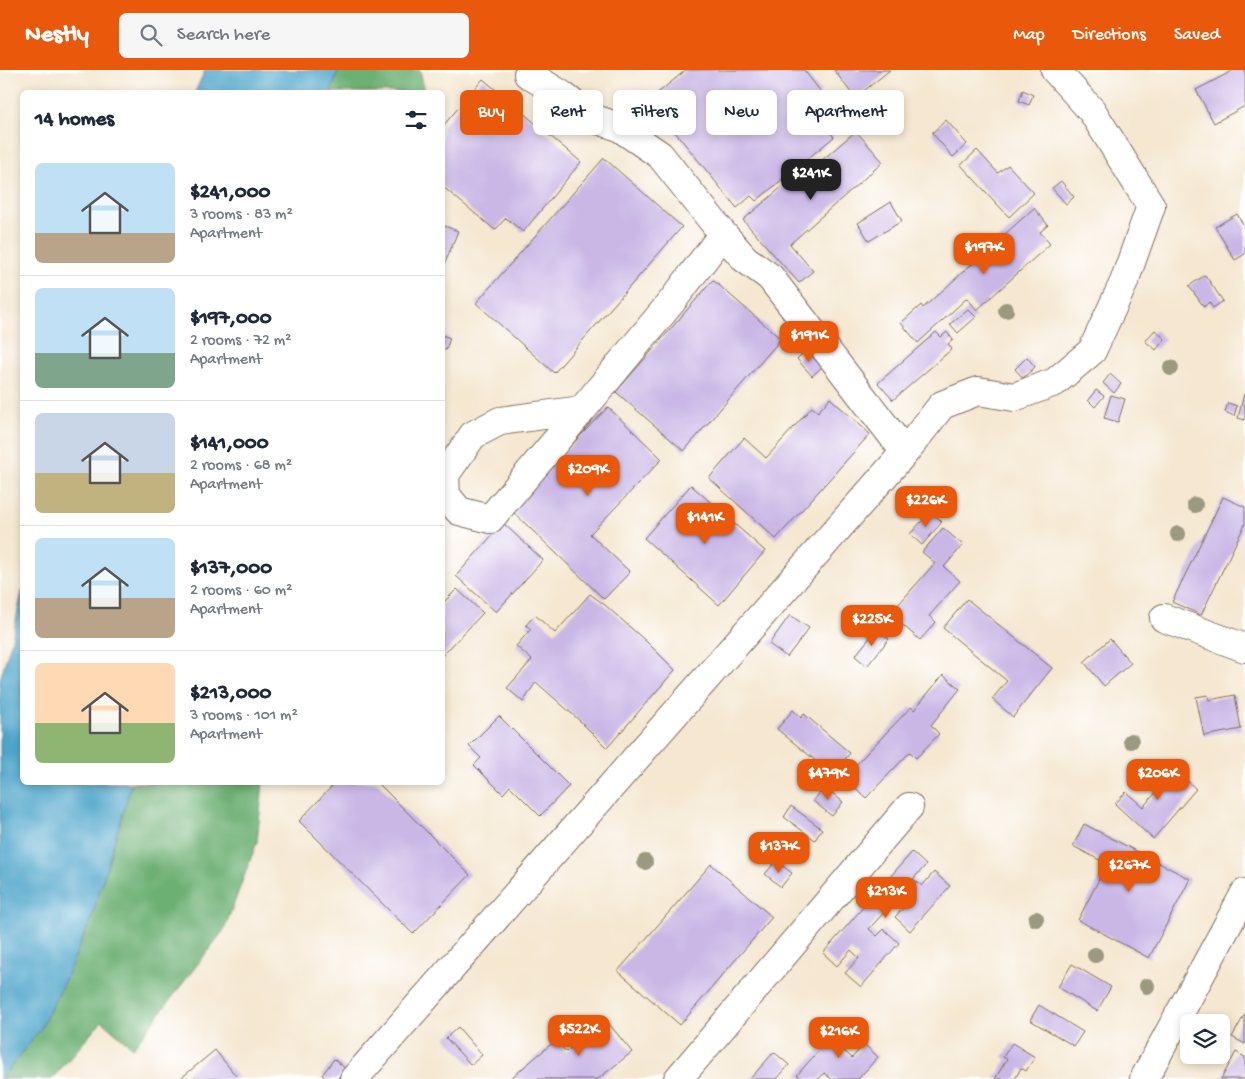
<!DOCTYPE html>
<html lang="en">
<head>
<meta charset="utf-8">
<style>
  body { margin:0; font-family:"Gochi Hand",sans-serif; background:#f6f6f7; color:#1f2937; height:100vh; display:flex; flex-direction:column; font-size:19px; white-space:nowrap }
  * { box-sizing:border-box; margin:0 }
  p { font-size:16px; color:#747a83 }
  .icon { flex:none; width:28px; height:28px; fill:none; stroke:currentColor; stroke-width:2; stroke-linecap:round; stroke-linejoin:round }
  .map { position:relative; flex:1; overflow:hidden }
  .panel { position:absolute; left:20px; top:20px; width:425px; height:695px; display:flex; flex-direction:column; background:#fff; border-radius:8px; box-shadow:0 2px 8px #0003 }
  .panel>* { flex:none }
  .hud { position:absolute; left:460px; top:20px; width:475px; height:45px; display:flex; gap:10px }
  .controls { position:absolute; left:1180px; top:944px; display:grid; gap:10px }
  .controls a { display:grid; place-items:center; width:50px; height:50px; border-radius:8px; background:#fff; box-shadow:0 2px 8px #0003; font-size:25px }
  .price { position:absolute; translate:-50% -42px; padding:0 11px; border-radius:10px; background:#ea580c; color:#fff; font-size:16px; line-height:32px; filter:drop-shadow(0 1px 2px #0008) }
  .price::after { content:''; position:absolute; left:50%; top:30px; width:15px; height:11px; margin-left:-8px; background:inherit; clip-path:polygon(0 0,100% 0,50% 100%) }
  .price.selected { background:#222; color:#fff }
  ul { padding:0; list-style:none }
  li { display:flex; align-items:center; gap:15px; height:125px; padding:0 15px }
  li+li { border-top:1px solid #e0e1e3 }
  li span { display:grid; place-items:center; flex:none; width:140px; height:100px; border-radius:8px; color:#555 }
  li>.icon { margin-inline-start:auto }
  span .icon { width:60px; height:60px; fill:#fffc; stroke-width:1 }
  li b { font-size:21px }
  h2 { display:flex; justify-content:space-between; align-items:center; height:60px; padding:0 15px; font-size:21px }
  .chip { padding:0 18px; border-radius:8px; background:#fff; box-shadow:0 2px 8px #0003; font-size:18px; line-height:45px }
  .chip.selected { background:#ea580c; color:#fff }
  header { display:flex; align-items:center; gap:30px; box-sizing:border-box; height:70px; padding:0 25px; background:#ea580c; color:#fff }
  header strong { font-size:24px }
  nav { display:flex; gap:28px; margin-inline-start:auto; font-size:18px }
  .search { width:350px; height:45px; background:#f6f6f7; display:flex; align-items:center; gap:12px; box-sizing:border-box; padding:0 18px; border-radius:8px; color:#747a83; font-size:19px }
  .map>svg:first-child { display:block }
</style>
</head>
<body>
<header>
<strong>Nestly</strong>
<div class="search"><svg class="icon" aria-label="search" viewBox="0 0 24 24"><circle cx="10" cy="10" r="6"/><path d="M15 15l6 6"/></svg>Search here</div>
<nav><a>Map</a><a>Directions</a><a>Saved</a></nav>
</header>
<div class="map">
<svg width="1245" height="1009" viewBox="0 0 1245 1009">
  <rect width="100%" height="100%" fill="#fff"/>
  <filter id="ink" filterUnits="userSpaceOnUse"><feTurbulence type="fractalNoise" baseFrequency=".02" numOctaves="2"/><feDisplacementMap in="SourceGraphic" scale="10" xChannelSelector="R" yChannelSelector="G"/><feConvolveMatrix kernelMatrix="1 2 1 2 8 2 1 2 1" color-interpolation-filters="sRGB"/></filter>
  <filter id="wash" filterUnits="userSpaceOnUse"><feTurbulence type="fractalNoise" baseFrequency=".0096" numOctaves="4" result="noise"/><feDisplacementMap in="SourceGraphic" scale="20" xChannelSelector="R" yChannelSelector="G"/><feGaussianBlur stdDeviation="1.12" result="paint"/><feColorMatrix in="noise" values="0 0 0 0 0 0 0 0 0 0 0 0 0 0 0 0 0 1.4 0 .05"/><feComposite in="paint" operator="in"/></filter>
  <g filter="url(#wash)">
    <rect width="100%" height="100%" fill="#f5e7d0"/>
    <!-- forest -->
    <path fill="#6db073" stroke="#546d48" d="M339,0h81l5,22h-94z
      M132,713h131l-6,59 -33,88 -91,118 -31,-27 -50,58h-51l39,-49 22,-44 29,-66z"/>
    <!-- water -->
    <path fill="#4da5ca" stroke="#446874" d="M205,0h134l-8,22h-136z
      M22,521v191l110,1 -41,137 -29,66 -22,44 -39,49h-1v-400l12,-40z"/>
    <g id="blocks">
      <!-- building -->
      <path fill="#cab7e6" d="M686,0h118l17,22 -15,12 28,33 -78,64 -5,-5 -14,12 -88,-108z
        M834,0h56l-35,28z
        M1234,0h11v36l-31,17 -18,-33z
        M483,9l98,83 -58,70 -17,-14 -11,12 -53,-44v-59z
        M1023,20l10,5 -4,10 -10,-4z
        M946,50l21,24 -14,13 -21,-24z
        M856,61l27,31 -93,82 23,27 -14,12 -56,-63 54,-46 4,4z
        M977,80l21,23 10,-8 26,28 -25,24 -48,-52z
        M604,88l78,69 -128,146 -78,-70z
        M1061,111l13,16 -8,7 -14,-16z
        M891,132l11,19 -33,20 -11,-18z
        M1034,138l14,17 -8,7 10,12 -73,66 -10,-12 -49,45 -17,-20 20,-18 2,3z
        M1237,144l8,14v26l-10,6 -20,-33z
        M442,155l16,6 -15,37h-1z
        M1205,205l18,26 -10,7 -4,-6 -5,5 -15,-21z
        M713,210l68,59 -97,112 -68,-59z
        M968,239l8,8 -18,16 -8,-9z
        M1155,260l10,9 -9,11 -11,-9z
        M936,262l5,5 6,-5 6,8 -5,4 4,5 -59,51 -15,-17z
        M442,265l8,3 -4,12 -4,-1z
        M806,280l16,17 -10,9 -15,-17z
        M1027,287l8,10 -12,11 -8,-9z
        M1110,304l11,10 -7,9 -11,-10z
        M1096,320l8,6 -9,11 -7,-7z
        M1244,324h1v26l-7,-2z
        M1111,325l14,4 -7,23 -14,-4z
        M830,328l40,36 -94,105 -67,-61 35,-40 22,20 46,-51 6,5z
        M1228,333l9,3 -3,10 -9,-4z
        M608,337l54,52 -72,75 40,38 -26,27 -94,-90z
        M691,415l74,66 -46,54 -75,-67z
        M1223,427l22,10v17l-44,91 -29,-13z
        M931,441l11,11 -20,23 -12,-11z
        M503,453l40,37 -47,52 -40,-36z
        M943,458l20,17 -19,22 16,14 -31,35 7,6 -16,18 -30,-26 45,-51 -13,-11z
        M457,519l26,24 -41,43v-52z
        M590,524l15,11 43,38 27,27 -68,78 -27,-27 -44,-39 -13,20 -16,-14 25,-28 -16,-14 15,-17 -5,-4 9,-10 20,18z
        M967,529l85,69 -39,49 -21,-18 15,-18 -64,-53z
        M790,545l19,13 -22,29 -18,-13z
        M877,559l12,10 -22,27 -12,-10z
        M1110,569l21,24 -27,23 -20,-24z
        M943,605l17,14 -29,36 8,9 -23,24 -6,-6 -44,46 -22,-21 67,-70 3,3z
        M1208,625l1,5 26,-5 6,34 -37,7 -8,-39z
        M793,640l8,8 3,-4 46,39 -17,22 -56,-46z
        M499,646l70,70 -29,30 -30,-30 -7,8 -29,-29 7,-7 -12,-12z
        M1155,694l12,11 6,-7 23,21 -43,50 -38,-35 11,-12 17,15 15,-17 -15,-12z
        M336,712h41l93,93 -57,59 -114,-113z
        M825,717l18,15 -11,14 -19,-15z
        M791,736l31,23 -7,11 -31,-23z
        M1084,754l106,55 -41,79 -71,-38 29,-56 -34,-18z
        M912,782l14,13 -13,14 9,7 12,-14 16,14 -40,45 -15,-14 8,-9 -8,-8 -26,29 8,7 7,-7 15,14 -38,44 -16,-14 14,-15 -8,-8 -14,16 -14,-13z
        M776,791l16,12 -11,14 -16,-13z
        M711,794l61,53 -92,108 -62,-54z
        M1072,894l39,23 -14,24 -39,-24z
        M1039,935l44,27 -9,14 -44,-26z
        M1245,944v30l-13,-7z
        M605,949l27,33 -34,27h-88l46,-39 10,12 13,-11 -5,-5 14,-12 5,5z
        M842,954l14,13 -12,14 8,7 12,-14 14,13 -20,22h-27l-7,-6 -5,6h-17l-5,-4z
        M458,957l24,28 -11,10 -25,-27z
        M1012,973l23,14 -9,14 -5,-3 -6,11h-20l12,-20 -4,-2z
        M215,980l22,27 -2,2h-55z
        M774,982l15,13 -12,14h-27z
        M1236,982l9,5v22h-24z
        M334,989l12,10 -9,10h-10l-5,-4z"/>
    </g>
  </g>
  <g filter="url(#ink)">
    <use href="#blocks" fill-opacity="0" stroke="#7c6c5c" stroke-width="1"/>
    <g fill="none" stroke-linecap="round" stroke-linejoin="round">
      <!-- minor casing -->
      <g stroke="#7c6c5c" stroke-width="30">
        <path id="minor" d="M528,4l34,21 30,23 27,9 41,28 63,79 22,25 25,18 135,175
          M582,340l-92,109 -31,-8 -13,-16 -1,-20 28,-40 27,-14 82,-11 91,-110 50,-66
          M1164,548l81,30
          M354,1009l551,-627 37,-47 36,-14 36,6 41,-15 37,-31 32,-69 27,-76 -59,-95 -37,-41
          M678,1009l231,-272
          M1144,1009l101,-186"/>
      </g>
      <!-- minor -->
      <use href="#minor" stroke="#fff" stroke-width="28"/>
    </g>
    <!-- trees -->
    <g fill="#9b9a7f">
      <circle cx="1006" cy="240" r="8"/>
      <circle cx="1171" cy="298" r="8"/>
      <circle cx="1195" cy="435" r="8"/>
      <circle cx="1178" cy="464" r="8"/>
      <circle cx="1131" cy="671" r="8"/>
      <circle cx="645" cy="792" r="8"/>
      <circle cx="1036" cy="849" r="8"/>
      <circle cx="1095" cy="885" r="8"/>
      <circle cx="1147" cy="916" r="8"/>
    </g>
  </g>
</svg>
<div class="controls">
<a><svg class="icon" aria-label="layers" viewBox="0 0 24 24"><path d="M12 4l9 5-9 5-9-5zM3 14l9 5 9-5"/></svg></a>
</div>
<b class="price selected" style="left:811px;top:131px">$241K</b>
<b class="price" style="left:984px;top:205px">$197K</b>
<b class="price" style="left:809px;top:293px">$191K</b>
<b class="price" style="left:588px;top:427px">$209K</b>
<b class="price" style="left:926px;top:458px">$226K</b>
<b class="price" style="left:705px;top:475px">$141K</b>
<b class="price" style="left:872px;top:577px">$225K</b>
<b class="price" style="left:828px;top:731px">$479K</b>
<b class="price" style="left:1158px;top:731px">$206K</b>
<b class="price" style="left:779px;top:804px">$137K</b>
<b class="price" style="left:1129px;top:823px">$267K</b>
<b class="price" style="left:886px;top:849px">$213K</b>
<b class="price" style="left:579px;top:987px">$522K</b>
<b class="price" style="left:839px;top:989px">$216K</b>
<div class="hud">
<a class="chip selected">Buy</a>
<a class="chip">Rent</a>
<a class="chip">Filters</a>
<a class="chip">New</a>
<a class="chip">Apartment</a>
</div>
<section class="panel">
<h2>14 homes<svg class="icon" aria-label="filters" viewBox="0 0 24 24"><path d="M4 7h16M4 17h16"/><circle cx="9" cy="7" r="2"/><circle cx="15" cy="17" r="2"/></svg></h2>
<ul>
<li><span style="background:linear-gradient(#bfe0f5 70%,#b9a48a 0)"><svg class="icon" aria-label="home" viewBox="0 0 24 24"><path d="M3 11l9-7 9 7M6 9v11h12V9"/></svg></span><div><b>$241,000</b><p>3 rooms · 83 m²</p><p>Apartment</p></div></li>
<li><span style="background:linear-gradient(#bfe0f5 65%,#7fa58c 0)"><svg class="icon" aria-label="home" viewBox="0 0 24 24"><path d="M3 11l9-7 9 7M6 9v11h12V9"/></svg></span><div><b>$197,000</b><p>2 rooms · 72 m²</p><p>Apartment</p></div></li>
<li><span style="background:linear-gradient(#c9d6e8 60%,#c2b280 0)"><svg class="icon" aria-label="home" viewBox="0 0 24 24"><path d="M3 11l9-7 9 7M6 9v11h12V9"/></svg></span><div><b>$141,000</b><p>2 rooms · 68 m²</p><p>Apartment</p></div></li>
<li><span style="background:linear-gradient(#bfe0f5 60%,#b9a48a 0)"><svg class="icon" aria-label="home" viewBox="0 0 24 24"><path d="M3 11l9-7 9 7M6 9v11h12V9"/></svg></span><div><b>$137,000</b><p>2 rooms · 60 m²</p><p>Apartment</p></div></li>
<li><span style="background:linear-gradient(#ffd9b3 60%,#8fb573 0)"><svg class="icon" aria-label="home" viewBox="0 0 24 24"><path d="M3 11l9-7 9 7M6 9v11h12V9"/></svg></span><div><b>$213,000</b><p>3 rooms · 101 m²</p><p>Apartment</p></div></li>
</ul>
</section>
</div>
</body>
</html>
